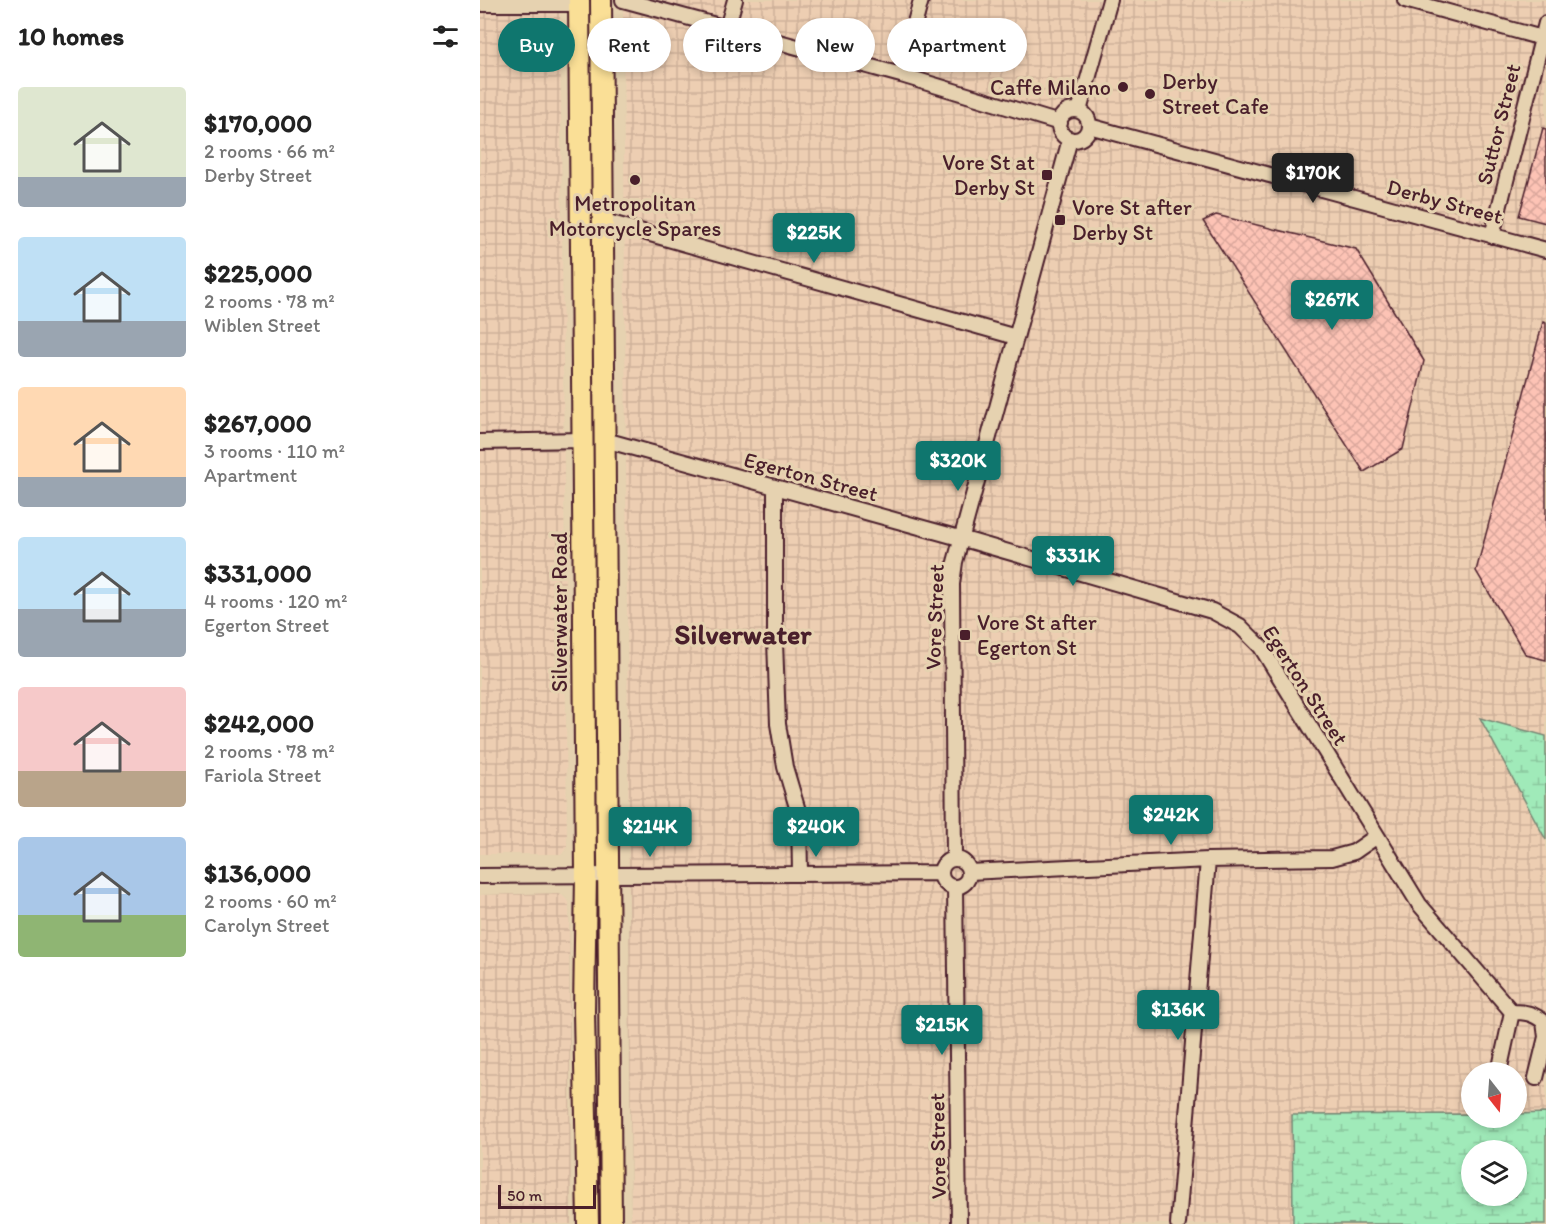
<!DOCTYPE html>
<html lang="en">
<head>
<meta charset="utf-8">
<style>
  body { margin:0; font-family:Itim,sans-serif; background:#f6f6f6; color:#222; height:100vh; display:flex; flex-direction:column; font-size:22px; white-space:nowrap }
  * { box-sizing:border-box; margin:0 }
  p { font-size:20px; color:#767676 }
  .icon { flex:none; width:33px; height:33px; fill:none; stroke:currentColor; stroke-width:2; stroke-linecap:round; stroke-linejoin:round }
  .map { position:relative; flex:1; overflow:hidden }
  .side { display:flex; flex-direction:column; background:#fff; width:480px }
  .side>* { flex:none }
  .banner { position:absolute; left:18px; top:18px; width:570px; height:54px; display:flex; gap:12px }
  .needle { width:39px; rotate:163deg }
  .buttons { position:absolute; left:981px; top:1062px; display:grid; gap:12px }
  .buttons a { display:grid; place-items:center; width:66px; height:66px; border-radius:50%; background:#fff; box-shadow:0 3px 9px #0003; font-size:30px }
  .scale { position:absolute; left:18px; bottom:15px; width:98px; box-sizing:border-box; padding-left:6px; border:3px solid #4a1f2b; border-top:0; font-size:16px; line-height:21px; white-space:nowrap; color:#4a1f2b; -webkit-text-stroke:4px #e6d2b0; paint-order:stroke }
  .price { position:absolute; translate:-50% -51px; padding:0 14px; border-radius:6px; background:#0f766e; color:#fff; font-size:20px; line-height:39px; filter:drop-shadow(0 2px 3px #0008) }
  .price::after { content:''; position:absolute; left:50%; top:36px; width:18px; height:14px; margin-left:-9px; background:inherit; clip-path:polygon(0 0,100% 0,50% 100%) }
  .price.current { background:#222; color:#fff }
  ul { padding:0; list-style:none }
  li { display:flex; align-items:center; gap:18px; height:150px; padding:0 18px }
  li span { display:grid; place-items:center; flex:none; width:168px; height:120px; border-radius:6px; color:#555 }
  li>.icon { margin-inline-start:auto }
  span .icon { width:72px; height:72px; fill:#fffc; stroke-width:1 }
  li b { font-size:26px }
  h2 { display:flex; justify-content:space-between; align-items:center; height:72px; padding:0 18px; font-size:26px }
  .chip { padding:0 21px; border-radius:27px; background:#fff; box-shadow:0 3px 9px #0003; font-size:21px; line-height:54px }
  .chip.current { background:#0f766e; color:#fff }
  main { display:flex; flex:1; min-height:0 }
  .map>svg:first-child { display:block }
</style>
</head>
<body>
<main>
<section class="side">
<h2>10 homes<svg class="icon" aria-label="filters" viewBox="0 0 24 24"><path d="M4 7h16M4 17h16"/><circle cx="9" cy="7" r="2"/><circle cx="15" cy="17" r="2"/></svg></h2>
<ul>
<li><span style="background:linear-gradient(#dfe7d0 75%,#9aa5b1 0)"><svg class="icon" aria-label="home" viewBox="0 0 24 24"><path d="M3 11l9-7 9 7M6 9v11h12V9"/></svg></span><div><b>$170,000</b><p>2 rooms · 66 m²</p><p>Derby Street</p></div></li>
<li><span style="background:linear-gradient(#bfe0f5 70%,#9aa5b1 0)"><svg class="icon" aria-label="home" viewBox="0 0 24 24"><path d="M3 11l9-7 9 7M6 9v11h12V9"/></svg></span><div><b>$225,000</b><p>2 rooms · 78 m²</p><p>Wiblen Street</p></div></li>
<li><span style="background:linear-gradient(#ffd9b3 75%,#9aa5b1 0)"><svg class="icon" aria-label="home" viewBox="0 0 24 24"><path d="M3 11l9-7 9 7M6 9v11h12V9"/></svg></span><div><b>$267,000</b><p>3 rooms · 110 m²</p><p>Apartment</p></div></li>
<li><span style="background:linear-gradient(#bfe0f5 60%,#9aa5b1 0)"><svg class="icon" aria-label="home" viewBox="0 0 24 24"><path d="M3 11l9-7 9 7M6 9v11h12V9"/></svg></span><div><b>$331,000</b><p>4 rooms · 120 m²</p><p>Egerton Street</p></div></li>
<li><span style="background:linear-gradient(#f6c9c9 70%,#b9a48a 0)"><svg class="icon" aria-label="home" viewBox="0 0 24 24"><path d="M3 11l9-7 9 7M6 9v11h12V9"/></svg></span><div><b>$242,000</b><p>2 rooms · 78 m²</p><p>Fariola Street</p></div></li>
<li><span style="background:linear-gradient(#a9c7e8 65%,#8fb573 0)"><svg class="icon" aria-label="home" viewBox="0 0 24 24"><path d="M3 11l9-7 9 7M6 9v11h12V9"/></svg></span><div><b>$136,000</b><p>2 rooms · 60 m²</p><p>Carolyn Street</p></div></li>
</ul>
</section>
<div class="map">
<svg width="1066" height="1224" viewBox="0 0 1066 1224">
  <defs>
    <pattern id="industrial-grid" width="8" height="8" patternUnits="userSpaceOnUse" patternTransform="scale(1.5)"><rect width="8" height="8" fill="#edceb2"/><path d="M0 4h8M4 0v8" fill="none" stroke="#cdb099"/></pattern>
    <pattern id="wetland-marsh" width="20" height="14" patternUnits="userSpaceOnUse" patternTransform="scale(1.5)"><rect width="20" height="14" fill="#a0eab9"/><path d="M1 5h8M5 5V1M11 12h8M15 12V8" fill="none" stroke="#8bc89f"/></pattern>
    <pattern id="building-cross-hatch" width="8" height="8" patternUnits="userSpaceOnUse" patternTransform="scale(1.5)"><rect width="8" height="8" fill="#fdc3b5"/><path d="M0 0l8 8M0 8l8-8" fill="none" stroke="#daa79c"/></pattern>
  </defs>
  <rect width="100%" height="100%" fill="#e6d2b0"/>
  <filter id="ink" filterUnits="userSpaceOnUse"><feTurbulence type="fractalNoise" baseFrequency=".0167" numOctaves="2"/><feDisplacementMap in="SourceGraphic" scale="12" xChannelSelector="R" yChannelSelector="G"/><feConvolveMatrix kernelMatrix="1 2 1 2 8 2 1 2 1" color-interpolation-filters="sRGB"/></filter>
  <g filter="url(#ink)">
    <!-- industrial -->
    <path fill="url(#industrial-grid)" d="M0,0h80l7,847 -5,7h-82z
      M143,0h923v736l-66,-17 66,121v273l-29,1 -1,-42h-44l-1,42 -178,1v109h-662z
      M80,893l9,9 2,322h-91v-329z"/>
    <!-- wetland -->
    <path fill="url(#wetland-marsh)" stroke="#758472" stroke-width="1.5" fill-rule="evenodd" d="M1000,718l66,18v104z
      M1066,1113v111h-253l-1,-109 179,-1 1,4h44l1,-4zM992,1150h44v46h-44z"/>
    <!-- building -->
    <path fill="url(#building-cross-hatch)" stroke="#4a1f2b" stroke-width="1.5" d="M1063,128l3,1v94l-27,-7z
      M736,215l140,34 68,112 -21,88 -39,23 -161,-251z
      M1063,322l3,1v337l-20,-5 -50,-84z"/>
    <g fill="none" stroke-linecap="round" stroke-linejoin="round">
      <!-- minor casing -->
      <g stroke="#4a1f2b" stroke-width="18">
        <path id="minor" d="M143,0l278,75 159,48
          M925,0l137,38
          M0,4h99
          M247,28l8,-28
          M421,75l20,-75
          M579 125a15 15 0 1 1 30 0a15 15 0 1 1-30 0Z
          M599,111l31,-111
          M609,126l457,124
          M124,221l412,116
          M1012,236l54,-213
          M125,440l369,102 238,69 28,15 21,21 158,257 93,108
          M0,442l103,-2
          M295,487v154l3,83 7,43 14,47 1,60
          M474,859l-2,-275 3,-22 115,-423
          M461 873a14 14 0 1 1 28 0a14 14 0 1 1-28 0Z
          M489,872l239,-12 124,-2 22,-6 23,-16
          M0,876l461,-3
          M475,887l4,337
          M1019,1072l13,-60c13,0 21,1 32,10l2,15 -10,41
          M698,1224l30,-364"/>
      </g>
      <!-- highway casing -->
      <g stroke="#4a1f2b" stroke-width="24">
        <path id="highway" d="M99,0l7,874 -2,137 4,213
          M121,0l10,1224"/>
      </g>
      <!-- minor -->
      <use href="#minor" stroke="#e6d2b0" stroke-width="14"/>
      <!-- highway -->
      <use href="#highway" stroke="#fadf96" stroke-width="20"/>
    </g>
  </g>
  <!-- markers -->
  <g fill="#4a1f2b" stroke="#e6d2b0" stroke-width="2">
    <circle cx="643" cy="87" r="6"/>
    <circle cx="670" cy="94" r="6"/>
    <rect x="561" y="169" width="12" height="12" rx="3"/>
    <circle cx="155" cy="180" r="6"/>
    <rect x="574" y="214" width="12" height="12" rx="3"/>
    <rect x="479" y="629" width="12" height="12" rx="3"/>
  </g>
  <g text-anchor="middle" stroke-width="6" stroke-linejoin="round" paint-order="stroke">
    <!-- poi labels -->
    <g font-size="22" fill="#4a1f2b" stroke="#e6d2b0" text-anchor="start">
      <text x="682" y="89">Derby<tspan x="682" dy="25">Street Cafe</tspan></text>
      <text x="631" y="95" text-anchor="end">Caffe Milano</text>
      <text x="555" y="170" text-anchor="end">Vore St at<tspan x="555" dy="25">Derby St</tspan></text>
      <text x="155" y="211" text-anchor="middle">Metropolitan<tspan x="155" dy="25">Motorcycle Spares</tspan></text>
      <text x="592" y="215">Vore St after<tspan x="592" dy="25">Derby St</tspan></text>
      <text x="497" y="630">Vore St after<tspan x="497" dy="25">Egerton St</tspan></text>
    </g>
    <!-- street labels -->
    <g font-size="22" fill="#4a1f2b" stroke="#e6d2b0">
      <text transform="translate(1018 124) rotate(-76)" y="8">Suttor Street</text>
      <text transform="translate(965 201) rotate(15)" y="8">Derby Street</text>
      <text transform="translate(331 476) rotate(15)" y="8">Egerton Street</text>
      <text transform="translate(79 612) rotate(-90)" y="8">Silverwater Road</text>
      <text transform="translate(454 617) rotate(-88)" y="8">Vore Street</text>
      <text transform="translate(826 685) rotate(57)" y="8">Egerton Street</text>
      <text transform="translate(457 1146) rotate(-91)" y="8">Vore Street</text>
    </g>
    <!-- district labels -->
    <g font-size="28" font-weight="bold" fill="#4a1f2b" stroke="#e6d2b0">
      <text x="263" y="644">Silverwater</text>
    </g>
  </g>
</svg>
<div class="buttons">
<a><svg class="needle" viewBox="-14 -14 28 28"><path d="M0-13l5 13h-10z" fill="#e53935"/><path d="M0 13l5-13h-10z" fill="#767676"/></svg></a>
<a><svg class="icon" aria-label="layers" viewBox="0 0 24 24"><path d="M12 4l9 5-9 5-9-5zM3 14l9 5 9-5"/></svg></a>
</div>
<div class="scale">50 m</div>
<b class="price current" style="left:833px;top:204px">$170K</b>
<b class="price" style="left:334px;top:264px">$225K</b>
<b class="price" style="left:852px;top:331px">$267K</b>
<b class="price" style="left:478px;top:492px">$320K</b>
<b class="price" style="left:593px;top:587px">$331K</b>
<b class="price" style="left:691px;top:846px">$242K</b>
<b class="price" style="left:170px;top:858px">$214K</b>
<b class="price" style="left:336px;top:858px">$240K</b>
<b class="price" style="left:698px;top:1041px">$136K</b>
<b class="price" style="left:462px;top:1056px">$215K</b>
<div class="banner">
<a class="chip current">Buy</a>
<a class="chip">Rent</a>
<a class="chip">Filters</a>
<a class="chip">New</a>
<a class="chip">Apartment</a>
</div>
</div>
</main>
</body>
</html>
